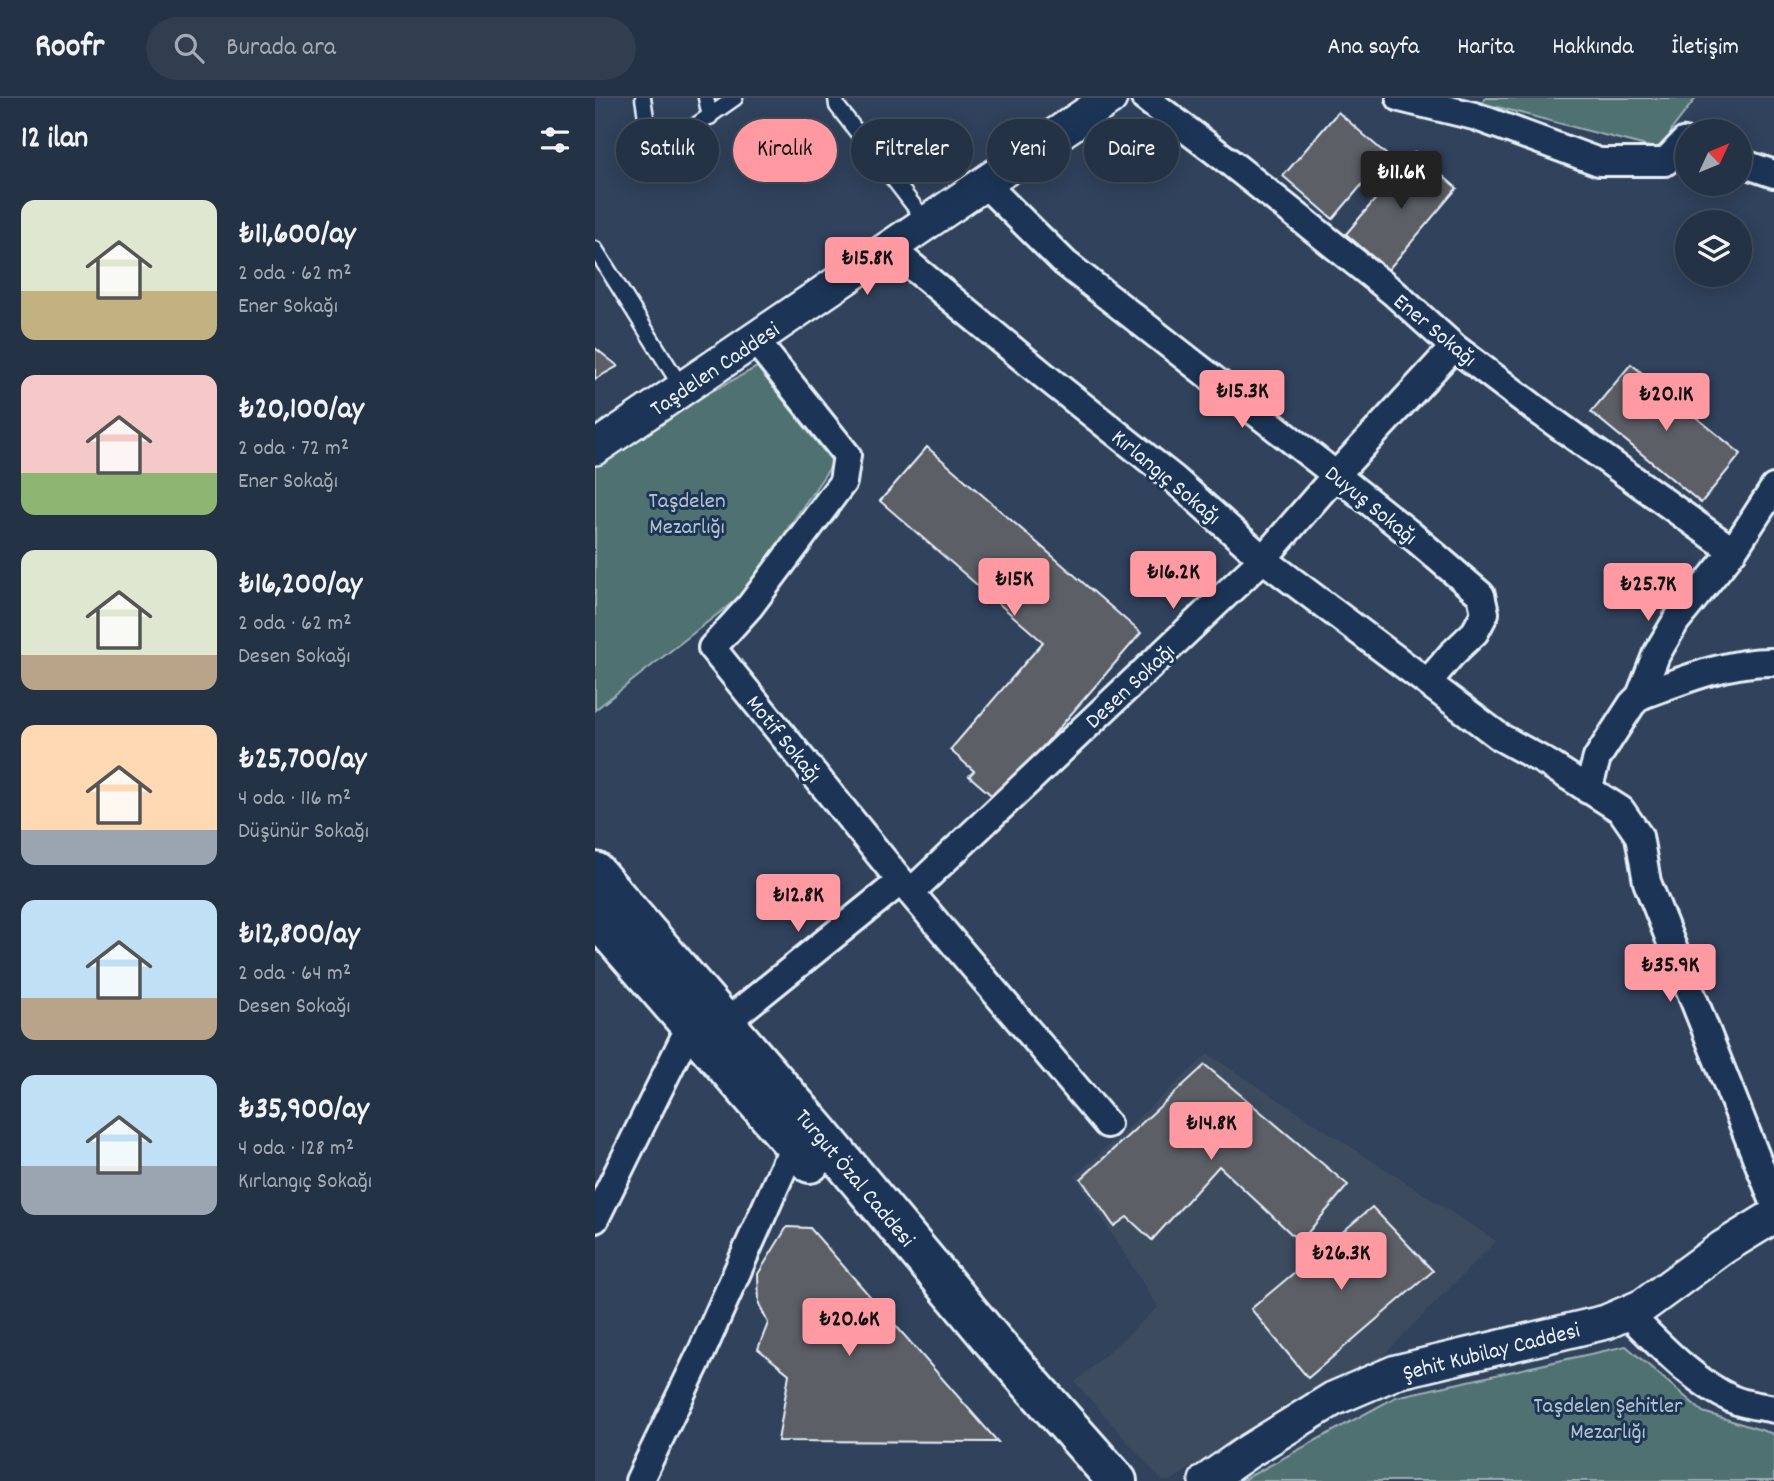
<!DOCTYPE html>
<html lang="tr">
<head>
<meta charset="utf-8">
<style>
  body { margin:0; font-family:Dekko,sans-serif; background:#303e50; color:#f1f3f6; height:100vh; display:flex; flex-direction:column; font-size:26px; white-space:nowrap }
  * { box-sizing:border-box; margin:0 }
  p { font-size:23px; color:#a3aab3 }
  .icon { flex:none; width:38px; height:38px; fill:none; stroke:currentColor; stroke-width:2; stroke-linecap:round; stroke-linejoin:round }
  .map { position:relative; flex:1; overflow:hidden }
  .side { display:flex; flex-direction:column; background:#243245; width:595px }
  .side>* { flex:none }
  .guide { position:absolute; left:21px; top:21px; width:665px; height:63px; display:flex; gap:14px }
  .needle { width:46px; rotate:46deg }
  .controls { position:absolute; left:1080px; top:21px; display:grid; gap:14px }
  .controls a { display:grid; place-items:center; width:77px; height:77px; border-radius:50%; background:#243245; box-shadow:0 4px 18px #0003,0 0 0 2px #414d5e; font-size:35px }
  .price { position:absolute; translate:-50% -60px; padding:0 16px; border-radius:7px; background:#ff9aa2; color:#111; font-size:23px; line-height:46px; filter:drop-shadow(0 2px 4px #0008) }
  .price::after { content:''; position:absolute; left:50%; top:42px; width:21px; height:16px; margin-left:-10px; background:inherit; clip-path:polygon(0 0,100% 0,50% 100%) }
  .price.active { background:#222; color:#fff }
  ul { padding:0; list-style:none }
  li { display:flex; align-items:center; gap:21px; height:175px; padding:0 21px }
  li span { display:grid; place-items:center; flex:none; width:196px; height:140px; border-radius:14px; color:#555 }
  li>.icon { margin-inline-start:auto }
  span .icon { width:84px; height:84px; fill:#fffc; stroke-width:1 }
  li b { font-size:30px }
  h2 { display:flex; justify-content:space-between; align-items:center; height:84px; padding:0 21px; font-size:30px }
  .tag { padding:0 24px; border-radius:32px; background:#243245; box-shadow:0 4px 18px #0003,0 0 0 2px #414d5e; font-size:24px; line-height:63px }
  .tag.active { background:#ff9aa2; color:#111 }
  header { display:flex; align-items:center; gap:42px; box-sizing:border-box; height:98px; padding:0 35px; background:#243245; border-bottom:2px solid #414d5e }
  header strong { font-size:33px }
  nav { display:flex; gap:38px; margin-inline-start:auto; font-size:24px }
  .search { width:490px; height:63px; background:#303e50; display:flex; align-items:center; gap:18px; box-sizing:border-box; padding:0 24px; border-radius:38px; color:#a3aab3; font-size:26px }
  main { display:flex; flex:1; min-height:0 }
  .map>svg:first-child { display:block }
</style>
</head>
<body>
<header>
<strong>Roofr</strong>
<div class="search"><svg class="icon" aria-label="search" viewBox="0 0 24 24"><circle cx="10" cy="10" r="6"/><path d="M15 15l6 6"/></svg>Burada ara</div>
<nav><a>Ana sayfa</a><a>Harita</a><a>Hakkında</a><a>İletişim</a></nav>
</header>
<main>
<section class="side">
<h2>12 ilan<svg class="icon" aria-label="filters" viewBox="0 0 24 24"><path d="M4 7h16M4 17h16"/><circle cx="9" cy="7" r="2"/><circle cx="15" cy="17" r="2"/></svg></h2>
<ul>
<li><span style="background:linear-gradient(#dfe7d0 65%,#c2b280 0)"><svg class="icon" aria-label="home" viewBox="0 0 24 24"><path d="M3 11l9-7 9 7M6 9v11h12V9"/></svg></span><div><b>₺11,600/ay</b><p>2 oda · 62 m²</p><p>Ener Sokağı</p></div></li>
<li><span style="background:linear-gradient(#f6c9c9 70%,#8fb573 0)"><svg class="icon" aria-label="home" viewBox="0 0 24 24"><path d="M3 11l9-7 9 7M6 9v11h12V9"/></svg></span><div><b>₺20,100/ay</b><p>2 oda · 72 m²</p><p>Ener Sokağı</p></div></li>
<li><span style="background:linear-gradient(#dfe7d0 75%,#b9a48a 0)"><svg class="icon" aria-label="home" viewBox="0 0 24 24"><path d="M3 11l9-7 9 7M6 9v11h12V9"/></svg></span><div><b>₺16,200/ay</b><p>2 oda · 62 m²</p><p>Desen Sokağı</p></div></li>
<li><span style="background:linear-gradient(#ffd9b3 75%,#9aa5b1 0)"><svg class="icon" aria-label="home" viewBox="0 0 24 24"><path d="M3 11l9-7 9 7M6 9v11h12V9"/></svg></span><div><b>₺25,700/ay</b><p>4 oda · 116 m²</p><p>Düşünür Sokağı</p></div></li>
<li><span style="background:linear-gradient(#bfe0f5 70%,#b9a48a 0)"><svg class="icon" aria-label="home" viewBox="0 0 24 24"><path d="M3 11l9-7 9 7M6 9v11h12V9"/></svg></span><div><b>₺12,800/ay</b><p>2 oda · 64 m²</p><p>Desen Sokağı</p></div></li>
<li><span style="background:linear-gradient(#bfe0f5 65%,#9aa5b1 0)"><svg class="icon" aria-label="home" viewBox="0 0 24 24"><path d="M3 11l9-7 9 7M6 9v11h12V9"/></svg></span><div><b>₺35,900/ay</b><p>4 oda · 128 m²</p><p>Kırlangıç Sokağı</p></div></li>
</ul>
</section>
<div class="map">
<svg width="1179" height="1383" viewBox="0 0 1179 1383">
  <rect width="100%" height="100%" fill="#30425c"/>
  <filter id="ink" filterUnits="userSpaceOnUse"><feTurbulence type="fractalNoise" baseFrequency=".0143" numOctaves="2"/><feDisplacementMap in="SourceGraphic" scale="14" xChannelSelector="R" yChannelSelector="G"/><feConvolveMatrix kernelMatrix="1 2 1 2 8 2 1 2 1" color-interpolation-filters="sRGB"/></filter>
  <g filter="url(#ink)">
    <!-- built -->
    <path fill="#3d4b5f" d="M613,956l288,187 -115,117 -92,44 -118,79h-9l-87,-99 83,-75 -83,-131z"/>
    <!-- green -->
    <path fill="#507171" stroke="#9cb1b4" stroke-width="2" d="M890,0h211l-24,31 -7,22 -183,-48z
      M162,269l76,96 -91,132 -147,115v-252l93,-54z
      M1031,1248l77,66 71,22v47h-533l155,-84z"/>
    <!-- building -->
    <path fill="#5c5f66" stroke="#e8f1f8" stroke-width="2" d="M743,14l49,43 -54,64 -50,-43z
      M820,54l42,36 -69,82 -42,-36z
      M0,250l23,18 -23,13z
      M1036,266l110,90 -40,49 -110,-91z
      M332,349l214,186 -144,167 -28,-24 5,-5 -24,-21 93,-108 -163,-141z
      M610,967l143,120 -48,57 -81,-76 -67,74 -25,-23 -13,9 -33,-47z
      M777,1109l61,64 -125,107 -57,-69z
      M192,1129l23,1 188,214 -220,-1 11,-67 -31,-25 10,-26 -9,-19 -1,-30z"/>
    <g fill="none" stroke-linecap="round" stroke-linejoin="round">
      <!-- service casing -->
      <g stroke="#e8f1f8" stroke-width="19">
        <path id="service" d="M48,0l9,58 83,-58
          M111,0l4,19
          M241,0l1,8 90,117
          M0,151l87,139"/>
      </g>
      <!-- minor casing -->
      <g stroke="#e8f1f8" stroke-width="32">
        <path id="minor" d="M550,0l87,66 162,129 60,54 82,62 197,142
          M805,0l74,18 125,46h66l19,-20 3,1
          M1144,64l35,12
          M389,85l81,80 271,212 74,59 71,61 4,18 -10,19 -24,23 -23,27
          M295,150l152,126 132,105 89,80 237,178 49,27 72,46 18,26 8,46 127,320
          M160,242l92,115 -4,27 -93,124 -38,42 183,226 212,250
          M1045,598c43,-16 88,-35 134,-34
          M993,692l9,-32 35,-54 8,-8 16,-41 20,-34 57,-70 41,-63
          M316,794l352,-333 73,-84 118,-128
          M130,925l176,-142
          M0,1121l95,-193
          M1032,1215c32,31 64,67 105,86 12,6 29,7 42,10
          M44,1383l63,-130 83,-187 13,-15"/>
      </g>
      <!-- tertiary casing -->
      <g stroke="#e8f1f8" stroke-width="38">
        <path id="tertiary" d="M0,350l515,-350
          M611,1383l43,-30 84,-52 63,-27 210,-50 37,-16 79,-58 52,-32"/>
      </g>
      <!-- primary casing -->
      <g stroke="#e8f1f8" stroke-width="44">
        <path id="primary" d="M0,774l222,258 176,211 124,140
          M0,818l215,247"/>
      </g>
      <!-- service -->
      <use href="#service" stroke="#1d3557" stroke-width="14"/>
      <!-- minor -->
      <use href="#minor" stroke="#1d3557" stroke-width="26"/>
      <!-- tertiary -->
      <use href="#tertiary" stroke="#1d3557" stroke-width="33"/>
      <!-- primary -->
      <use href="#primary" stroke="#1d3557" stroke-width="38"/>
    </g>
  </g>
  <g text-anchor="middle" stroke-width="6" stroke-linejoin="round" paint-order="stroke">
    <!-- street labels -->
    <g font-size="23" fill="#e8f1f8" stroke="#1d3557">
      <text transform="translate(841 231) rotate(40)" y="8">Ener Sokağı</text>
      <text transform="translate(119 270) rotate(-34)" y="8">Taşdelen Caddesi</text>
      <text transform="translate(572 378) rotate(40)" y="8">Kırlangıç Sokağı</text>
      <text transform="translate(777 406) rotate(39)" y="8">Duyuş Sokağı</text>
      <text transform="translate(534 587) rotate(-43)" y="8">Desen Sokağı</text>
      <text transform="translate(190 640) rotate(51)" y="8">Motif Sokağı</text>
      <text transform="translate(261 1079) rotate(50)" y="8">Turgut Özal Caddesi</text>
      <text transform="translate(896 1252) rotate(-14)" y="8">Şehit Kubilay Caddesi</text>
    </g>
    <!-- park labels -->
    <g font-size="23" fill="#b3c4c9" stroke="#1d3557">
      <text x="92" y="409">Taşdelen<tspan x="92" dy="26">Mezarlığı</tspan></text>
      <text x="1013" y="1314">Taşdelen Şehitler<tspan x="1013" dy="26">Mezarlığı</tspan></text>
    </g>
  </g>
</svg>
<div class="controls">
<a><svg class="needle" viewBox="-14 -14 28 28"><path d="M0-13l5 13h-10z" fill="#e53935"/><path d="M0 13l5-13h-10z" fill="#a3aab3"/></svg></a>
<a><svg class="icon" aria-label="layers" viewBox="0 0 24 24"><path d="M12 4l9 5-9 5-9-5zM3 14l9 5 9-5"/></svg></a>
</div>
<b class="price active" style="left:806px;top:113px">₺11.6K</b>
<b class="price" style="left:272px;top:199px">₺15.8K</b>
<b class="price" style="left:647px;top:332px">₺15.3K</b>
<b class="price" style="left:1071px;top:335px">₺20.1K</b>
<b class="price" style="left:578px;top:513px">₺16.2K</b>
<b class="price" style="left:419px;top:520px">₺15K</b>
<b class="price" style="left:1053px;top:525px">₺25.7K</b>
<b class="price" style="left:203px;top:836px">₺12.8K</b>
<b class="price" style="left:1075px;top:906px">₺35.9K</b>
<b class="price" style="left:616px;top:1064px">₺14.8K</b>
<b class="price" style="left:746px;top:1194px">₺26.3K</b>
<b class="price" style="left:254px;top:1260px">₺20.6K</b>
<div class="guide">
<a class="tag">Satılık</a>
<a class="tag active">Kiralık</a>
<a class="tag">Filtreler</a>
<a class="tag">Yeni</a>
<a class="tag">Daire</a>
</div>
</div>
</main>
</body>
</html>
